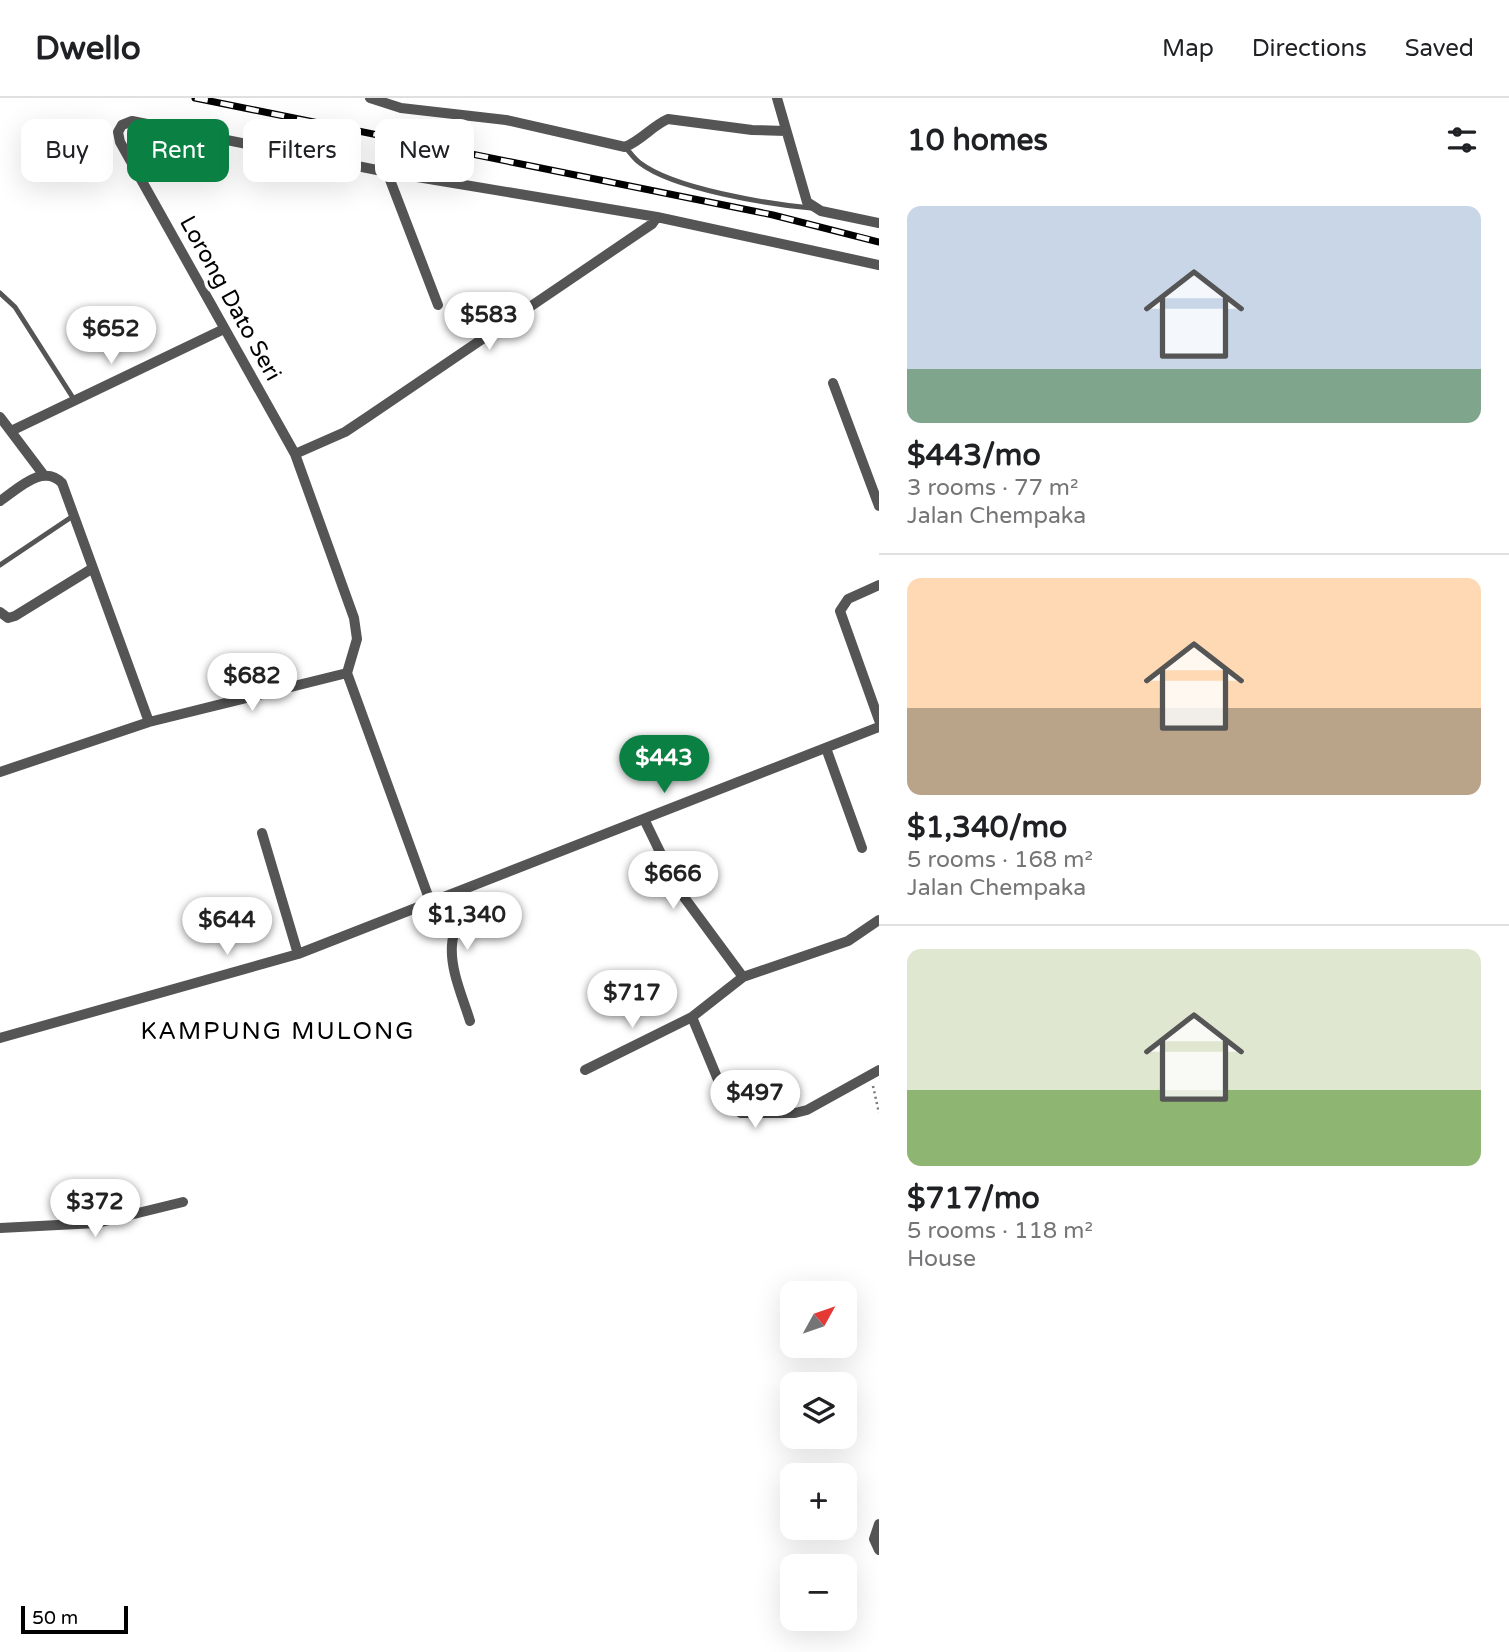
<!DOCTYPE html>
<html lang="en">
<head>
<meta charset="utf-8">
<style>
  body { margin:0; font-family:"Varela Round",sans-serif; background:#f2f2f2; color:#202124; height:100vh; display:flex; flex-direction:column; font-size:26px; white-space:nowrap }
  * { box-sizing:border-box; margin:0 }
  p { font-size:23px; color:#757577 }
  .icon { flex:none; width:38px; height:38px; fill:none; stroke:currentColor; stroke-width:2; stroke-linecap:round; stroke-linejoin:round }
  .map { position:relative; flex:1; overflow:hidden }
  .panel { display:flex; flex-direction:column; background:#fff; width:630px }
  .panel>* { flex:none }
  .banner { position:absolute; left:21px; top:21px; width:665px; height:63px; display:flex; gap:14px }
  .needle { width:46px; rotate:50deg }
  .fabs { position:absolute; left:780px; top:1183px; display:grid; gap:14px }
  .fabs a { display:grid; place-items:center; width:77px; height:77px; border-radius:14px; background:#fff; box-shadow:0 7px 28px #0002; font-size:35px }
  .scale { position:absolute; left:21px; bottom:18px; width:107px; box-sizing:border-box; padding-left:7px; border:4px solid #000; border-top:0; font-size:19px; line-height:24px; white-space:nowrap; color:#000; -webkit-text-stroke:5px #fff; paint-order:stroke }
  .price { position:absolute; translate:-50% -60px; padding:0 16px; border-radius:24px; background:#fff; color:#222; font-size:23px; line-height:46px; filter:drop-shadow(0 2px 4px #0008) }
  .price::after { content:''; position:absolute; left:50%; top:42px; width:21px; height:16px; margin-left:-10px; background:inherit; clip-path:polygon(0 0,100% 0,50% 100%) }
  .price.on { background:#0b8043; color:#fff }
  ul { padding:0; list-style:none }
  li { display:grid; align-content:center; gap:14px; height:371px; padding:0 28px }
  li+li { border-top:2px solid #e0e0e0 }
  li span { display:grid; place-items:center; height:217px; border-radius:14px; color:#555 }
  li>.icon { margin-inline-start:auto }
  span .icon { width:126px; height:126px; fill:#fffc; stroke-width:1 }
  li b { font-size:30px }
  h2 { display:flex; justify-content:space-between; align-items:center; height:84px; padding:0 28px; font-size:30px }
  .chip { padding:0 24px; border-radius:14px; background:#fff; box-shadow:0 7px 28px #0002; font-size:24px; line-height:63px }
  .chip.on { background:#0b8043; color:#fff }
  header { display:flex; align-items:center; gap:42px; box-sizing:border-box; height:98px; padding:0 35px; background:#fff; border-bottom:2px solid #e0e0e0 }
  header strong { font-size:33px }
  nav { display:flex; gap:38px; margin-inline-start:auto; font-size:24px }
  main { display:flex; flex:1; min-height:0 }
  .map>svg:first-child { display:block }
</style>
</head>
<body>
<header>
<strong>Dwello</strong>
<nav><a>Map</a><a>Directions</a><a>Saved</a></nav>
</header>
<main>
<div class="map">
<svg width="879" height="1554" viewBox="0 0 879 1554">
  <rect width="100%" height="100%" fill="#fff"/>
  <g fill="none" stroke-linecap="round" stroke-linejoin="round">
    <!-- path -->
    <path stroke="#777" stroke-width="2.5" stroke-dasharray="2 3.5" stroke-linecap="butt" d="M873,988l6,27"/>
    <!-- lane -->
    <path stroke="#555" stroke-width="5" d="M625,49c5,5 9,12 15,16 34,26 128,41 171,45
      M0,195l15,14 60,94
      M0,467l73,-49"/>
    <!-- street -->
    <path stroke="#555" stroke-width="10" d="M370,0l31,10 105,12 119,27c17,-7 27,-21 43,-28l84,11 34,1
      M777,0l30,104 14,9 58,12
      M387,74l51,133
      M833,285l46,123
      M0,319l43,57
      M11,333l213,-102
      M295,356l50,-22 21,-14 286,-194 5,-7
      M0,403c18,-12 43,-38 62,-18l87,239 -149,50
      M879,487l-31,14 -8,12 39,109
      M0,514l8,6 7,-2 78,-48
      M149,624l198,-49
      M826,650l36,100
      M644,721l34,70 65,88
      M262,735l36,121
      M460,793c6,20 -7,34 -8,54 -2,25 11,53 18,76
      M431,806l-84,-231 10,-34 -3,-21 -59,-164 -175,-312 -2,-10 4,-7 10,-4 255,51 270,45 222,48
      M692,919l34,82 15,14h54l12,-3 72,-40
      M0,940l298,-84 581,-227
      M585,972l107,-53 51,-40 105,-36 31,-21
      M0,1130l97,-5 86,-21
      M879,1426l-5,15 5,11"/>
    <!-- rail casing -->
    <g stroke="#000" stroke-width="7">
      <path id="rail" d="M195,0l578,117 106,27"/>
    </g>
    <!-- rail -->
    <use href="#rail" stroke="#fff" stroke-width="4.5" stroke-dasharray="13" stroke-linecap="butt"/>
  </g>
  <g text-anchor="middle" stroke-width="7" stroke-linejoin="round" paint-order="stroke">
    <!-- street labels -->
    <g font-size="23" fill="#000" stroke="#fff">
      <text transform="translate(231 200) rotate(61)" y="8">Lorong Dato Seri</text>
    </g>
    <!-- neighbourhood labels -->
    <g font-size="24" letter-spacing="2" fill="#000" stroke="#fff">
      <text x="278" y="941">KAMPUNG MULONG</text>
    </g>
  </g>
</svg>
<div class="fabs">
<a><svg class="needle" viewBox="-14 -14 28 28"><path d="M0-13l5 13h-10z" fill="#e53935"/><path d="M0 13l5-13h-10z" fill="#757577"/></svg></a>
<a><svg class="icon" aria-label="layers" viewBox="0 0 24 24"><path d="M12 4l9 5-9 5-9-5zM3 14l9 5 9-5"/></svg></a>
<a>+</a>
<a>−</a>
</div>
<div class="scale">50 m</div>
<b class="price" style="left:489px;top:254px">$583</b>
<b class="price" style="left:111px;top:268px">$652</b>
<b class="price" style="left:252px;top:615px">$682</b>
<b class="price on" style="left:664px;top:697px">$443</b>
<b class="price" style="left:673px;top:813px">$666</b>
<b class="price" style="left:467px;top:854px">$1,340</b>
<b class="price" style="left:227px;top:859px">$644</b>
<b class="price" style="left:632px;top:932px">$717</b>
<b class="price" style="left:755px;top:1032px">$497</b>
<b class="price" style="left:95px;top:1141px">$372</b>
<div class="banner">
<a class="chip">Buy</a>
<a class="chip on">Rent</a>
<a class="chip">Filters</a>
<a class="chip">New</a>
</div>
</div>
<section class="panel">
<h2>10 homes<svg class="icon" aria-label="filters" viewBox="0 0 24 24"><path d="M4 7h16M4 17h16"/><circle cx="9" cy="7" r="2"/><circle cx="15" cy="17" r="2"/></svg></h2>
<ul>
<li><span style="background:linear-gradient(#c9d6e8 75%,#7fa58c 0)"><svg class="icon" aria-label="home" viewBox="0 0 24 24"><path d="M3 11l9-7 9 7M6 9v11h12V9"/></svg></span><div><b>$443/mo</b><p>3 rooms · 77 m²</p><p>Jalan Chempaka</p></div></li>
<li><span style="background:linear-gradient(#ffd9b3 60%,#b9a48a 0)"><svg class="icon" aria-label="home" viewBox="0 0 24 24"><path d="M3 11l9-7 9 7M6 9v11h12V9"/></svg></span><div><b>$1,340/mo</b><p>5 rooms · 168 m²</p><p>Jalan Chempaka</p></div></li>
<li><span style="background:linear-gradient(#dfe7d0 65%,#8fb573 0)"><svg class="icon" aria-label="home" viewBox="0 0 24 24"><path d="M3 11l9-7 9 7M6 9v11h12V9"/></svg></span><div><b>$717/mo</b><p>5 rooms · 118 m²</p><p>House</p></div></li>
</ul>
</section>
</main>
</body>
</html>
